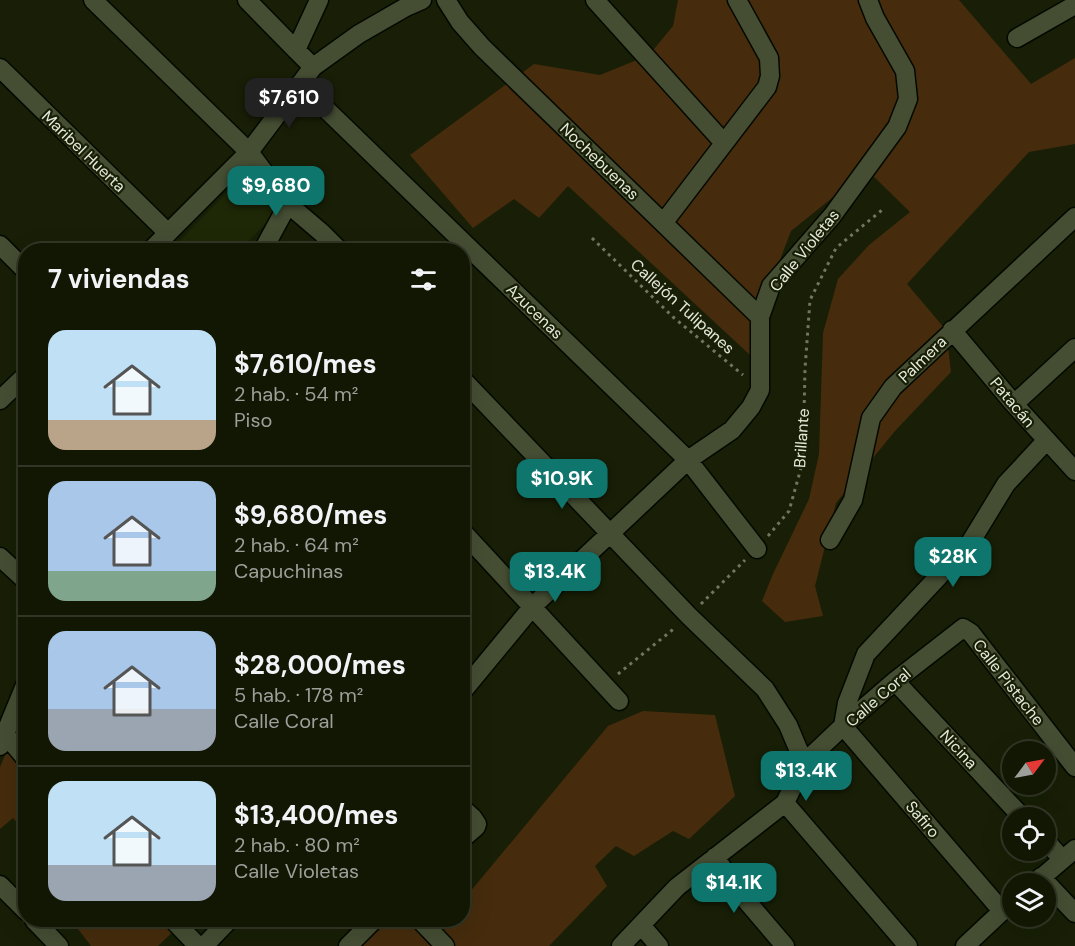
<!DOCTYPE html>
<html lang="es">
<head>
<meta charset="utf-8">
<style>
  body { margin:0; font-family:"DM Sans",sans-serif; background:#1f2413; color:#f1f3f6; height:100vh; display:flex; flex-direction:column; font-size:22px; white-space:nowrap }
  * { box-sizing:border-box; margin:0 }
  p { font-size:20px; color:#9c9f9a }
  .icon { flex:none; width:33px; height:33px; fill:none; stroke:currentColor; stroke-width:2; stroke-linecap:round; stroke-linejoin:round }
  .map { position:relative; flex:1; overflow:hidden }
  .panel { position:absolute; left:18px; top:243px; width:452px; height:684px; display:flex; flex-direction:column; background:#121704; border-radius:24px; box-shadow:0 6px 24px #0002,0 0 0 2px #313626 }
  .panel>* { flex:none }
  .needle { width:39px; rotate:58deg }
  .controls { position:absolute; left:1002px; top:741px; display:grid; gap:12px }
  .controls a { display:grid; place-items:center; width:54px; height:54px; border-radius:50%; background:#121704; box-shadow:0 6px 24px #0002,0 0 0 2px #313626; font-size:30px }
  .price { position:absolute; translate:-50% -51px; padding:0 14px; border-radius:12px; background:#0f766e; color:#fff; font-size:20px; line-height:39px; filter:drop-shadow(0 2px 3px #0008) }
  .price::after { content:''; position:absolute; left:50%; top:36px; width:18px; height:14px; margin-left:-9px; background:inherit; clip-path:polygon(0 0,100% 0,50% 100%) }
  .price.current { background:#222; color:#fff }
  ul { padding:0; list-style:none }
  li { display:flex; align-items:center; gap:18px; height:150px; padding:0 30px }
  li+li { border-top:2px solid #313626 }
  li span { display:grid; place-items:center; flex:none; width:168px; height:120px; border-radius:18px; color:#555 }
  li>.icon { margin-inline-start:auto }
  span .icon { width:72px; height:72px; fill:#fffc; stroke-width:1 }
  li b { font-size:26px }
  h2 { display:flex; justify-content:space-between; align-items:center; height:72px; padding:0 30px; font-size:26px }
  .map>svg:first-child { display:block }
</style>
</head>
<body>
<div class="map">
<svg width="1075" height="946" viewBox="0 0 1075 946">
  <rect width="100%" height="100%" fill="#181f06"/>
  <!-- built -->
  <path fill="#1e2706" d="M240,179l36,34 -36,37h-69z"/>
  <!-- green -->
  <path fill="#462c0d" d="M678,0h281l72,84 44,-26v86l-46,8 -122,132 39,46 5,42 -56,59 -59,72 -21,83 8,30 -38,6 -23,-21 11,-27 36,-75 10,-45 4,-121 15,-54 31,-34 41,-33 -43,-42 -76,61 -21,55 -20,69 -182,-169 -29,32 -25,-19 -41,29 -63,-73 124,-91 66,11 49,-20 24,-29z
    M25,709v122l-12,-13 -13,11v-62z
    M643,711l72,4 20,81 -46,43 -16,-8 -39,25 -18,-10 -21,20 12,20 -58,60h-190l23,-26h80v-26l7,-1 139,-167z
    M71,920h114l-27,26h-67z"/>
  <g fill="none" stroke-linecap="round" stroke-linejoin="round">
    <!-- minor casing -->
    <g stroke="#040900" stroke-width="21">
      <path id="minor" d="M93,0l156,152 39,52 34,29 17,17
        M247,0l49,50
        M446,0l14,22 22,25 278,270
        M595,0l129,143
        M1017,38l58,-33
        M313,67l-17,-17 23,-50
        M0,68l168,165
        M300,84l388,376 69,89
        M664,222l103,-135 3,-11 -1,-18 -32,-58
        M0,245l26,26
        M263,250l25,-46
        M952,330l62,74 61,67
        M462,379l227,237 76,73 23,36 16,38
        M0,400l26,-25
        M1014,404l61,-56
        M462,531l157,170
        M830,540l23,-40 18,-82 22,-31 182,-170
        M0,557l26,24
        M895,681l128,137
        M462,692l71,-86 155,-146 44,-30 19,-23 9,-17v-73l11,-31 61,-70 65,-89 11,-28 -3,-28 -30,-53 -7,-18
        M5,734l21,25
        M0,746l26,-63
        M785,803l123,143
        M462,808l11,10 4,6 -1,3 -14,12
        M1046,841l16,18
        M715,857l23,34 47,55
        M1041,877l34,36
        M1034,884l41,-35
        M0,885l26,26
        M1002,911l-159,-185 4,-23 19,-49 104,-111 36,-59 40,-43
        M34,920l25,26
        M173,920l25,26
        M420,920l25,26
        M641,925l18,21
        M204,946l25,-26
        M348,946l26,-26
        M621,946l56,-59 108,-84 19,-40 39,-37 52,-45 68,-53 8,5 104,134
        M965,946l47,-44"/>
    </g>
    <!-- tertiary casing -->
    <g stroke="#040900" stroke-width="21">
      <path id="tertiary" d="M151,250l98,-98 64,-85 46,-33 47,-27 16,-7"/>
    </g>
    <!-- path -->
    <path stroke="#6f7661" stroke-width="3" stroke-dasharray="3 4.5" stroke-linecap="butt" d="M592,238l81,79 70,58
      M768,536l21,-25 14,-50 2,-92 5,-69 26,-52 46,-38
      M701,604l44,-44
      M618,674l58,-47"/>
    <!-- minor -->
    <use href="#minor" stroke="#454e33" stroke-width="18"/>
    <!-- tertiary -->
    <use href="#tertiary" stroke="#454e33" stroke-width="18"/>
  </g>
  <g text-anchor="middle" stroke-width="4.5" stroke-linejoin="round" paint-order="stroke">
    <!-- street labels -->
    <g font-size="16" fill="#e4eada" stroke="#181f06">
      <text transform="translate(84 151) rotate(44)" y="6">Maribel Huerta</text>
      <text transform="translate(600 161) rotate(44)" y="6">Nochebuenas</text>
      <text transform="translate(804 250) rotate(-51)" y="6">Calle Violetas</text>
      <text transform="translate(683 306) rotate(42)" y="6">Callejón Tulipanes</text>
      <text transform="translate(535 311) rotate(44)" y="6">Azucenas</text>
      <text transform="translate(922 359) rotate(-44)" y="6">Palmera</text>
      <text transform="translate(1013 402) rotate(50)" y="6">Patacán</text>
      <text transform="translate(801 438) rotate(-86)" y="6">Brillante</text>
      <text transform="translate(1009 682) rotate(52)" y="6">Calle Pistache</text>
      <text transform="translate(878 697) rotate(-41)" y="6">Calle Coral</text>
      <text transform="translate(959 749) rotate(47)" y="6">Nicina</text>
      <text transform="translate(923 819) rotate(49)" y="6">Safiro</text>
    </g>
  </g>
</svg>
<div class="controls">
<a><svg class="needle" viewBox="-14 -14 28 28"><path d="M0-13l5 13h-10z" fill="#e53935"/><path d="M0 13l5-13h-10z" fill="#9c9f9a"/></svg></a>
<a><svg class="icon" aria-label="locate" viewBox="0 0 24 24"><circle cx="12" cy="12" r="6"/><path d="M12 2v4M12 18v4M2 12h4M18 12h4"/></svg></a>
<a><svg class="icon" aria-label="layers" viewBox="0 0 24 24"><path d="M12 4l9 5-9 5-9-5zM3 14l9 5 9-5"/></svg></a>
</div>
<b class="price current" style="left:289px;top:129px">$7,610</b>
<b class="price" style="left:276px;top:217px">$9,680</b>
<b class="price" style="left:562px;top:510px">$10.9K</b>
<b class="price" style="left:953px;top:588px">$28K</b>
<b class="price" style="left:555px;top:603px">$13.4K</b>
<b class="price" style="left:806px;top:802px">$13.4K</b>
<b class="price" style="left:734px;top:914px">$14.1K</b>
<section class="panel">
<h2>7 viviendas<svg class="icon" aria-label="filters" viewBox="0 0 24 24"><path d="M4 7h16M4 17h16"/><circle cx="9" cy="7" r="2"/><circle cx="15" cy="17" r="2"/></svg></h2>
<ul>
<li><span style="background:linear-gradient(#bfe0f5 75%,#b9a48a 0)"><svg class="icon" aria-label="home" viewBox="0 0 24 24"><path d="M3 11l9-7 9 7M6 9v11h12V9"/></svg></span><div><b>$7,610/mes</b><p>2 hab. · 54 m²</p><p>Piso</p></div></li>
<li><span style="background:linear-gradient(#a9c7e8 75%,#7fa58c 0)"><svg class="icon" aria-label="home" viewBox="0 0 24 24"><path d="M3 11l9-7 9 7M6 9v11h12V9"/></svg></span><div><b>$9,680/mes</b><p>2 hab. · 64 m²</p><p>Capuchinas</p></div></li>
<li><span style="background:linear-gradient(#a9c7e8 65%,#9aa5b1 0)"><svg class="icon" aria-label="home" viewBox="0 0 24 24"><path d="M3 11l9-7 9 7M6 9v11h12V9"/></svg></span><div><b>$28,000/mes</b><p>5 hab. · 178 m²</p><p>Calle Coral</p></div></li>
<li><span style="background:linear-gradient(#bfe0f5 70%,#9aa5b1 0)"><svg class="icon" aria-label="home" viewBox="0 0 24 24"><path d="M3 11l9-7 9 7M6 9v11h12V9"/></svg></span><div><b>$13,400/mes</b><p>2 hab. · 80 m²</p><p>Calle Violetas</p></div></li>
</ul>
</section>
</div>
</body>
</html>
